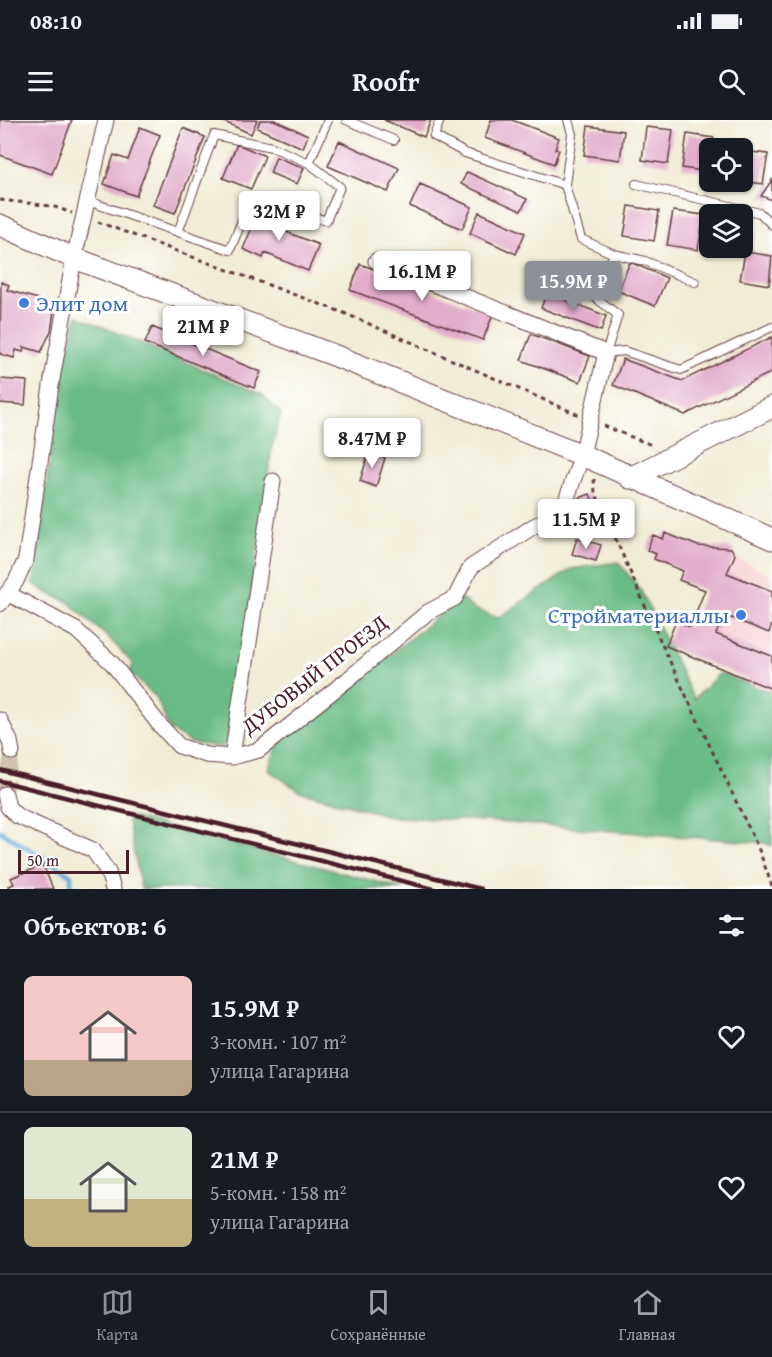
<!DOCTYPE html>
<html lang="ru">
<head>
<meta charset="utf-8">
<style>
  body { margin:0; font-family:"Gentium Book Plus",serif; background:#242831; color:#f1f3f6; height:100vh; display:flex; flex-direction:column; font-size:22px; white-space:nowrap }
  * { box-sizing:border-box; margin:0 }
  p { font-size:20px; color:#9ea1a6 }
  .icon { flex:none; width:33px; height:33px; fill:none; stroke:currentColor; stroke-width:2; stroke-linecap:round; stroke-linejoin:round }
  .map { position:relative; height:769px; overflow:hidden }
  .side { display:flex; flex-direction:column; background:#171b24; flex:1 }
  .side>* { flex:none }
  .tools { position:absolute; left:699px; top:18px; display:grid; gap:12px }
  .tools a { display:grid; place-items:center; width:54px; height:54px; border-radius:9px; background:#171b24; box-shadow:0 2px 4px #0004; font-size:30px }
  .scale { position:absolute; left:18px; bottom:15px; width:111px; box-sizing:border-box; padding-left:6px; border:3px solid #4a1f2b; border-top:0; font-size:16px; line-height:21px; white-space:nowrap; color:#4a1f2b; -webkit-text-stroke:4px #fff; paint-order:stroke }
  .price { position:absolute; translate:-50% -51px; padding:0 14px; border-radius:6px; background:#fff; color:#222; font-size:20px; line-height:39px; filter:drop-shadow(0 2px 3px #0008) }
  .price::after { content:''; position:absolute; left:50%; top:36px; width:18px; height:14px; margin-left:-9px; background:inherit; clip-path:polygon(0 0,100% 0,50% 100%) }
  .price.active { background:#8c9099; color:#fff }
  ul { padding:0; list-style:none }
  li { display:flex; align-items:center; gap:18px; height:150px; padding:0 24px }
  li+li { border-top:2px solid #363941 }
  li span { display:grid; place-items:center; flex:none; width:168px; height:120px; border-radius:9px; color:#555 }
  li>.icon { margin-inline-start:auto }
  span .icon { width:72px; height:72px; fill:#fffc; stroke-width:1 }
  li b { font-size:26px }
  h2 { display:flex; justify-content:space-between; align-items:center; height:72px; padding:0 24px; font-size:26px }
  .status { display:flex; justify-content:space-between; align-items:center; height:42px; padding:0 30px; background:#171b24; direction:ltr }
  .status svg { height:16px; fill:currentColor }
  header { display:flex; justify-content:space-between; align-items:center; height:78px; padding:0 24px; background:#171b24; font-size:27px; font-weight:700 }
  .dock { display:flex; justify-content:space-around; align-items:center; height:84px; border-top:2px solid #363941; background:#171b24; font-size:16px; color:#9ea1a6 }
  .dock a { display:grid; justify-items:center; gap:3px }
  .dock .active { color:#8c9099 }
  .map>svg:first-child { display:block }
</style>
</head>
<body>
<div class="status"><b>08:10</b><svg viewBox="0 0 49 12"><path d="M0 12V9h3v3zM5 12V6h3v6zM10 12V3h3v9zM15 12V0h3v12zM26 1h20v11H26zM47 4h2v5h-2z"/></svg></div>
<header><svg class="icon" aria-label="menu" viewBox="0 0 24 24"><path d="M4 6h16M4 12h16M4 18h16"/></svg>Roofr<svg class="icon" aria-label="search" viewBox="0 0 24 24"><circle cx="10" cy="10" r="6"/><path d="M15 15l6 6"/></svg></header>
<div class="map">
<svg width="772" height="769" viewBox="0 0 772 769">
  <rect width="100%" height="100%" fill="#fff"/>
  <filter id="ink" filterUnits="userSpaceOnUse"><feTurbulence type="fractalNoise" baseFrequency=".0167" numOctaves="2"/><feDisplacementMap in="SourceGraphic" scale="12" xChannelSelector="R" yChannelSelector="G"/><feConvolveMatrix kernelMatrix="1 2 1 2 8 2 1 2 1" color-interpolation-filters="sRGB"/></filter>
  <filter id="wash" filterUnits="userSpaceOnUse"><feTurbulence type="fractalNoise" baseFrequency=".008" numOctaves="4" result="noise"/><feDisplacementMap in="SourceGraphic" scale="24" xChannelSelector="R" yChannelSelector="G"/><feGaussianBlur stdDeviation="1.35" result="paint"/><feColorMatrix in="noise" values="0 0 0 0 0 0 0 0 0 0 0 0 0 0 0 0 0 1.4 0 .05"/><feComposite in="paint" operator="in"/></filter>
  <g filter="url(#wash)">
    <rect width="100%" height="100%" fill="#f1ecd5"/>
    <!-- built -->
    <path fill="#f7cfd3" d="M734,437l38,18v116l-81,-36z"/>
    <!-- forest -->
    <path fill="#6bbc86" stroke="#5a6e58" stroke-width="1.5" d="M77,196l186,79 18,19 -9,33 -40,282 -9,18 -32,-4 -21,-13 -14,-33 -26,-24 3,-9 -20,-22 -46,-41 -21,-9 -13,-9 28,-205z
      M618,442l22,27 54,110 26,-26 52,20v153l-6,-3 -282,-22 -91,-4 -93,-26 -32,-21 10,-26 183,-146 11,10 26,10 73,-49z
      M127,696l277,73h-263z"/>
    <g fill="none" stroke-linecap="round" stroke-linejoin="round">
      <!-- stream -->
      <path stroke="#67acdd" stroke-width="4.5" d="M0,711l71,44v14"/>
    </g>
    <g id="blocks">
      <!-- building -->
      <path fill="#e3aecc" d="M0,0h72l-20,54 -52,-19z
        M220,0h37l-6,14z
        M260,0h14l34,15 -5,13 -46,-20z
        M384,0h47l-7,17z
        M491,0h21l47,18 -4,11 4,1 -5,14 -69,-26z
        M588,6l36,5 -4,29 -36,-5z
        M140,7l20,8 -24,61 -32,-12 10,-29 14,5z
        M646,7l27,3 -5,34 -26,-4z
        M183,8l22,9 -30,76 -22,-8z
        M687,14l27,4 -2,10h-2l-1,24 -27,-4z
        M339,21l60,27 -11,24 -60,-26z
        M237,24l28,12 -14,33 -28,-11z
        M742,31l26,3 -5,30 -21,-3z
        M276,37l28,11 -7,16 -27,-11z
        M467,52l60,27 -6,12 -60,-27z
        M772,60v20l-11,-4z
        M420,64l52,23 -10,22 -52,-23z
        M629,86l30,5 -5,30 -30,-5z
        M259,91l20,8 2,-5 8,4 -5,13 35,14 -11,26 -43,-18 -2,5 -20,-9z
        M673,91l31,4 -6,35 -31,-5z
        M479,92l46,21 -9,21 -46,-21z
        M745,132l27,4 -3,29 -29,-5z
        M630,142l37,16 -12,28 -37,-15z
        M360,144l133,50 -10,26 -133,-50z
        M1,162l8,3 -2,5 48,14 -4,27 -10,21 -17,-5 -1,5 -7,-2 -2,8 -14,-4z
        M547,172l59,24 -5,15 -60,-23z
        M152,207l109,45 -7,16 -109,-45z
        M531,214l59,22 -10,26 -59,-22z
        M772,217v35l-87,43 -72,-30 10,-26 59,22z
        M0,259l27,2 -2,24 -25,-2z
        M369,332l16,6 -9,29 -16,-6z
        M590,374l11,27 -16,6 -11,-27z
        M665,413l33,13 33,2 4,7 -8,18 45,18v33l-3,9 -45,-18 -8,19 56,22v33l-106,-43 10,-25 14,6 15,-37 -26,-10 4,-9 -29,-12 2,-5 -9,-4 6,-15 10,4z
        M577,418l24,7 -5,16 -24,-7z
        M43,745l10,24h-43l-1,-3 5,-2 -3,-6z"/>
    </g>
  </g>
  <g filter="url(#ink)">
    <use href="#blocks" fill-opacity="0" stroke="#633e44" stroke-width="1.5"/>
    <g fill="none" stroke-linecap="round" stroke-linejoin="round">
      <!-- street-tunnel -->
      <path stroke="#d0c3b3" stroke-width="15" stroke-dasharray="15 8" stroke-linecap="butt" d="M5,674l7,-42"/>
      <!-- lane casing -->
      <g stroke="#633e44" stroke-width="10">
        <path id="lane" d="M346,0l48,20
          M440,0l-6,16 31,17 100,32 16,54 33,15
          M309,43l19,-43
          M636,64l124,29 12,12
          M565,65l7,-51 -4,-14
          M88,81l142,49 20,-49 31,3 45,17 14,-34 -31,-24 -37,-16 -58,-12 -36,97
          M695,162l-50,-21 -31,-7 -19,43 23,18 -12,38 18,-2 57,19 91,-43"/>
      </g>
      <!-- street casing -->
      <g stroke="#633e44" stroke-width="17">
        <path id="street" d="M7,473l69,37 36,33 46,60 21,23 27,9 26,2 27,-7 88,-70 81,-68 27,-14 16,-31 63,-41 28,-14 20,-57 24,-102 -230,-92
          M0,484l16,-23 10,-22 26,-180 22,-121 32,-138
          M0,600l10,21 2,11
          M232,637l41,-276
          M5,674l3,13 9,9 76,34 15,22 5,17"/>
      </g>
      <!-- secondary casing -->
      <g stroke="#633e44" stroke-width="23">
        <path id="secondary" d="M0,105l74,33 262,98 246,99 190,84
          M630,358l142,-71"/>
      </g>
      <!-- path -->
      <path stroke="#633e44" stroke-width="3" stroke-dasharray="4.5 4.5" stroke-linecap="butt" d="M0,80l52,6 20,7
        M98,102l246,91 235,102
        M604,306l50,20
        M594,359l1,13 69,157 95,201 13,36"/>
      <!-- lane -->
      <use href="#lane" stroke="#fff" stroke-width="8"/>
      <!-- street -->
      <use href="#street" stroke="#fff" stroke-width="15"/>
      <!-- secondary -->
      <use href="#secondary" stroke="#fff" stroke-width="21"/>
      <!-- rail -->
      <path stroke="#4a1f2b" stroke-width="4.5" d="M0,650l481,119
        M0,661l434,108"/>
    </g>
  </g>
  <!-- markers -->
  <g fill="#3f7fe0" stroke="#fff" stroke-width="2">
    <circle cx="24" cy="183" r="6"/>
    <circle cx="741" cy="495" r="6"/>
  </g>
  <g text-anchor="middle" stroke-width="6" stroke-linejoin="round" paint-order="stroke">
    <!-- shop labels -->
    <g font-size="22" fill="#366cbe" stroke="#fff" text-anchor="start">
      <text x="36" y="191">Элит дом</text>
      <text x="729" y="503" text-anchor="end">Стройматериаллы</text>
    </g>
    <!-- street labels -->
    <g font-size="22" fill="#4a1f2b" stroke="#fff">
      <text transform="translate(314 554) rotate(-38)" y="8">ДУБОВЫЙ ПРОЕЗД</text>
    </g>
  </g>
</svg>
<div class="tools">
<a><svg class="icon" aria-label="locate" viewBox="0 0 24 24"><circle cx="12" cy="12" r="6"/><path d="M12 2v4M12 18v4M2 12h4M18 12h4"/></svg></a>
<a><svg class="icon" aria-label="layers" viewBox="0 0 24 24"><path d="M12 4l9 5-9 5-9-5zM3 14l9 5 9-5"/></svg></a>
</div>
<div class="scale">50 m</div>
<b class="price" style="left:279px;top:122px">32M ₽</b>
<b class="price" style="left:422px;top:182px">16.1M ₽</b>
<b class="price active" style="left:573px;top:192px">15.9M ₽</b>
<b class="price" style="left:203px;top:237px">21M ₽</b>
<b class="price" style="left:372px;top:349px">8.47M ₽</b>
<b class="price" style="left:586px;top:430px">11.5M ₽</b>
</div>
<section class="side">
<h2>Объектов: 6<svg class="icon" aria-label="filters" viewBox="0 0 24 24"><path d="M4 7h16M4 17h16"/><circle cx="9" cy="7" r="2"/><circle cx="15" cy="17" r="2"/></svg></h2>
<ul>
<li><span style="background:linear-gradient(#f6c9c9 70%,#b9a48a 0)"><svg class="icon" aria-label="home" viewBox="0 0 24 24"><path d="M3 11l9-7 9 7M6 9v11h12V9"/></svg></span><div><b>15.9M ₽</b><p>3-комн. · 107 m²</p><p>улица Гагарина</p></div><svg class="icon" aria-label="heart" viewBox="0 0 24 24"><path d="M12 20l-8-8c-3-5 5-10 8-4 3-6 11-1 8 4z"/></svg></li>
<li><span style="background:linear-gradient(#dfe7d0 60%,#c2b280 0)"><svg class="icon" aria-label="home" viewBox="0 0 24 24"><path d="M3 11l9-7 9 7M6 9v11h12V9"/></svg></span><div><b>21M ₽</b><p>5-комн. · 158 m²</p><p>улица Гагарина</p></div><svg class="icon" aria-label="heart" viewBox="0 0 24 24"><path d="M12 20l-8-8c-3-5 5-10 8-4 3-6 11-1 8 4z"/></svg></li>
</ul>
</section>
<nav class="dock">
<a class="active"><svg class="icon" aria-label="map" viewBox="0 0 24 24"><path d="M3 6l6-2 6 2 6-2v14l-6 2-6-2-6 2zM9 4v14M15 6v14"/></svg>Карта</a>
<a><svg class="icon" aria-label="saved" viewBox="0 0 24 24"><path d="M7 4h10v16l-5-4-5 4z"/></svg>Сохранённые</a>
<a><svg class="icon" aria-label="home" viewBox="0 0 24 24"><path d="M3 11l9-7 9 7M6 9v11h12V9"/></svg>Главная</a>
</nav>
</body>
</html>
